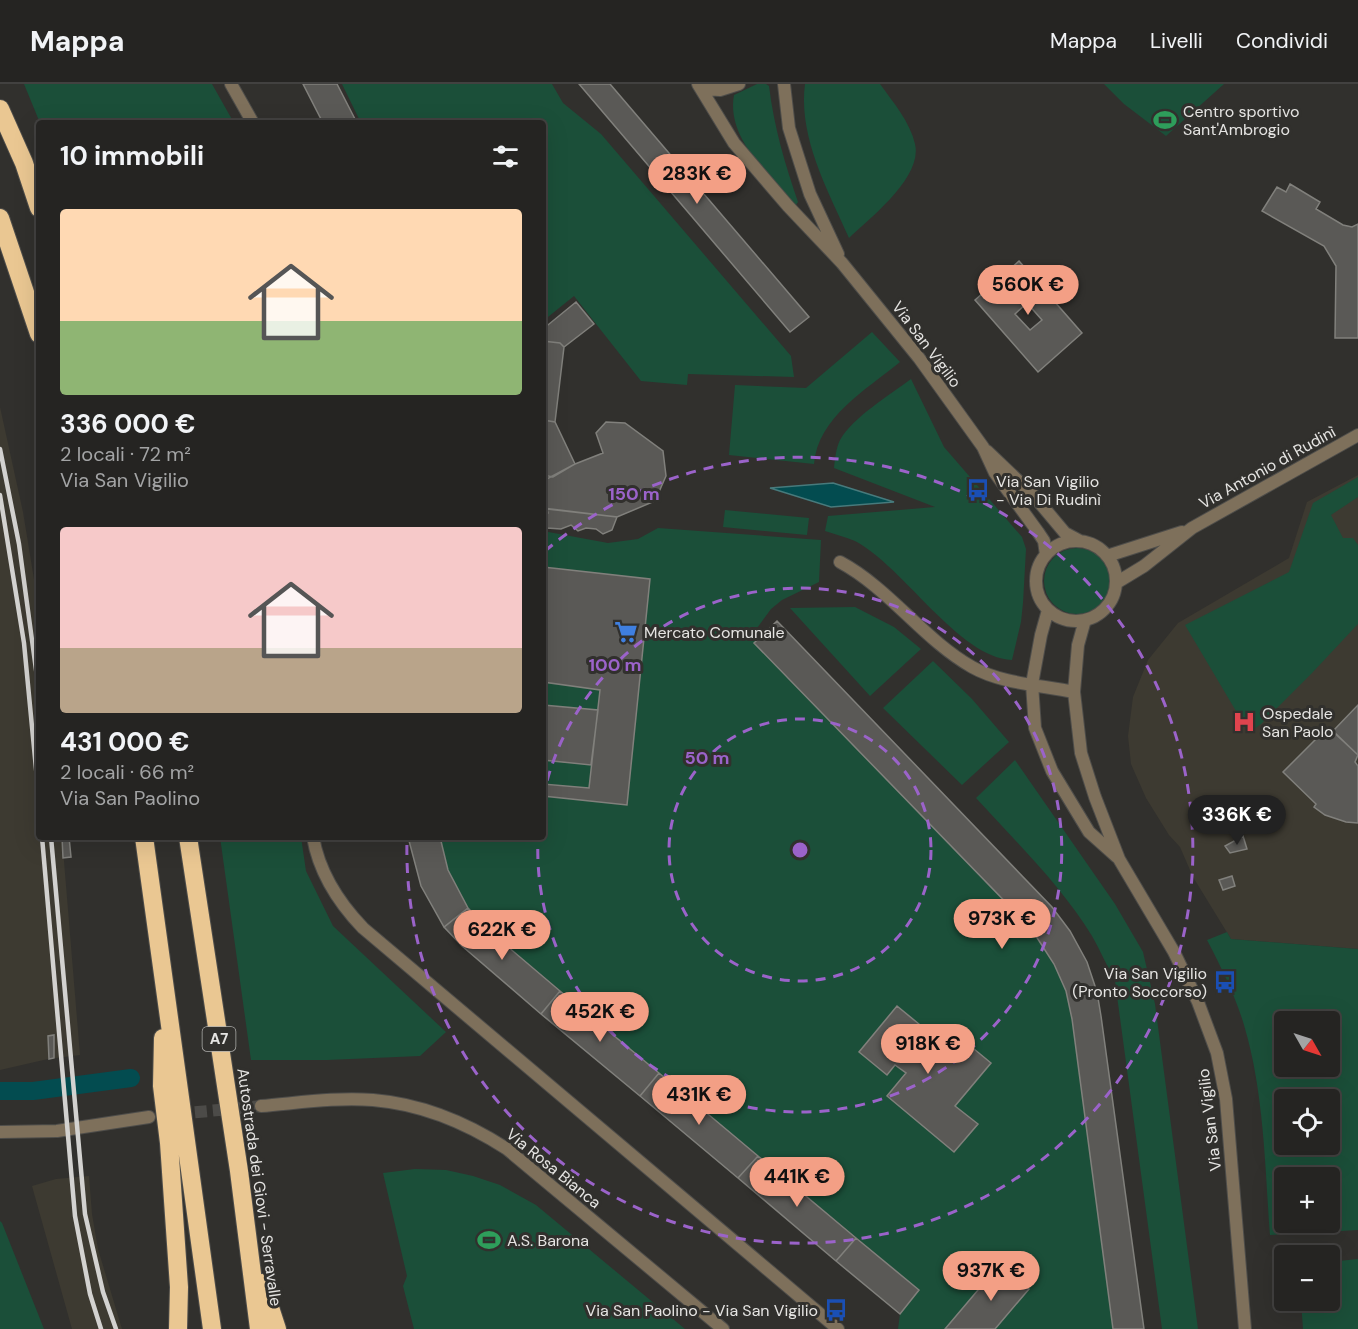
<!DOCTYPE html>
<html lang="it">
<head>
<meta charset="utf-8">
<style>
  body { margin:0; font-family:"DM Sans",sans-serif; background:#2d2c2a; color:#f1f3f6; height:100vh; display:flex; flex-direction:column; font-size:22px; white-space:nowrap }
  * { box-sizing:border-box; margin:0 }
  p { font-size:20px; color:#a3a4a5 }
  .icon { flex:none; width:33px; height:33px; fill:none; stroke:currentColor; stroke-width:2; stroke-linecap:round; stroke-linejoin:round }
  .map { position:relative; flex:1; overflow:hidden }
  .sheet { position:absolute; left:36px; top:36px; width:510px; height:720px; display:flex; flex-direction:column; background:#252422; border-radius:6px; box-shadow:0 6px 24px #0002,0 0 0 2px #424140 }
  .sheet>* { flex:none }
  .needle { width:39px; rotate:129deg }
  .controls { position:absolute; left:1274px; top:927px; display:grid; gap:12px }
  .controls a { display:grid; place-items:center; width:66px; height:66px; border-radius:6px; background:#252422; box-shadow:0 6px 24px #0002,0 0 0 2px #424140; font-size:30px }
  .price { position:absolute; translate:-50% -51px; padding:0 14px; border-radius:21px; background:#f39f85; color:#111; font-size:20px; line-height:39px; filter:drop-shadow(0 2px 3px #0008) }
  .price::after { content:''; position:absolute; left:50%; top:36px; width:18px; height:14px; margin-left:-9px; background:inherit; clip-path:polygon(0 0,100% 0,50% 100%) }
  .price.on { background:#222; color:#fff }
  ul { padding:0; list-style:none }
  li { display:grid; align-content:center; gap:12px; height:318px; padding:0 24px }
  li span { display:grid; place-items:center; height:186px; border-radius:6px; color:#555 }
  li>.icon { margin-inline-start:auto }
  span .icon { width:108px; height:108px; fill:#fffc; stroke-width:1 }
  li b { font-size:26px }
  h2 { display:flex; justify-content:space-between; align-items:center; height:72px; padding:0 24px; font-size:26px }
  header { display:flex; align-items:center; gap:36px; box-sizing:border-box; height:84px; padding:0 30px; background:#252422; border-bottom:2px solid #424140 }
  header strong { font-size:28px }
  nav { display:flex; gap:33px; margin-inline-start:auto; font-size:21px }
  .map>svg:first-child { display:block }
</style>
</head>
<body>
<header>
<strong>Mappa</strong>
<nav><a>Mappa</a><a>Livelli</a><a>Condividi</a></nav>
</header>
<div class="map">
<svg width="1358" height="1245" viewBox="0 0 1358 1245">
  <rect width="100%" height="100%" fill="#31302d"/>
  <!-- built -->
  <path fill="#3d3a31" d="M0,323l23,105 16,98v227h23l18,218 -32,4 -48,11z
    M1358,391v474l-127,-10 -38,-62 -13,-30 -11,-12 -23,-37 -15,-34 -3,-28 5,-39 15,-37 30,-37 111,-65 18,-56z
    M89,1092l3,38 6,35 24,80h-50l-40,-143 24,-7z"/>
  <!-- green -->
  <path fill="#1b4f39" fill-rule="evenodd" d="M24,0h188l22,39h-194z
    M342,0h210l11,19 38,31 190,222 3,21 -106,-3 -1,11 -46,-4 -67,-85 -31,25v-198h-182z
    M757,0h9l3,2c5,41 16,78 29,116l-2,3c-27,-30 -70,-67 -62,-110z
    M805,0h75c13,18 30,38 35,60 8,33 -45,74 -66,94 -21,-47 -51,-101 -44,-154z
    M1104,0h120l-58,52 -42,-32z
    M872,248l28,30c-34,28 -82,55 -86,102l-85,-9 6,-70 71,3z
    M911,295l33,68 78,90 4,12 -3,54 -2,19 -9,38c-53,-2 -109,-94 -157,-119 -9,-4 -21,-7 -30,-10l3,-15 107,-9 -101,-39c1,-9 2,-20 6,-28 13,-23 50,-45 71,-61z
    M1358,393v20l-27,18 12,23h10l5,7v79l-46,49 -51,51 -12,9 -64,-108 104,-53 24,-69z
    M725,426l84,8 -2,17 -84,-8z
    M658,444l163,12 -2,42 -37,18 -11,9 -19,26 272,281 31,46 16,40 44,327h-217l2,-15 19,-24 -425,-355 -26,-27 -20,-38 -8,-33h103v-306l65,12 30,-4z
    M1044 497a33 33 0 1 1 66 0a33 33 0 1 1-66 0Z
    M855,523l39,20 27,22 -51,47 -80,-88z
    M933,577l39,38 37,43 -47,43 -79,-77z
    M1015,676l100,144 28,48 12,52 43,325h-36l-47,-348c-8,-15 -15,-31 -23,-45 -32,-52 -76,-94 -116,-138z
    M220,753h81l5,34 27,55 113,106 -26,24 -93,4h-76z
    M1227,848l4,7 127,10v281l-88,5c-5,-69 -6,-143 -26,-210 -9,-30 -23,-58 -37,-85zM1284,938h45v44h-45zM1284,1016h45v44h-45zM1284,1094h45v44h-45z
    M415,1085l31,1 27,6 27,9 36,20 149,124h-271l-11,-43 4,-10 -24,-103z
    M0,1137l2,2 42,106h-44z
    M1358,1175v70h-55l-2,-28 28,-1v-38z"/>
  <!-- water -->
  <path fill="#034c50" stroke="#477a7c" stroke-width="1.5" d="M833,399l61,19 -63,5 -61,-19z"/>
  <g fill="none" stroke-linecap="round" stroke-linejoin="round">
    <!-- canal -->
    <path stroke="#034c50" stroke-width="18" d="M0,1007h33l98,-13"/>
  </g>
  <!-- building -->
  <path fill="#5a5956" stroke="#81807c" stroke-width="1.5" fill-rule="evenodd" d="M303,0h34l20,39h-34z
    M579,0h31l199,233 -19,15z
    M1290,100l30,18 -4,7 27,16 9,2 6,-3v114h-23l1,-72 -12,-20 -62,-35 15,-24 9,5z
    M1019,177l63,72 -44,39 -63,-72zM1027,219l15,17 -12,10 -15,-16z
    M576,218l18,22 -30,23 -4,-4 -17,-2v-12z
    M543,257l17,2 4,4 -9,75 -12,-2z
    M543,336l12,2 20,42 -22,13 -10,-2z
    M606,338l19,1 38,28 3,25 -11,25 -38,16 -74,-9v-27l32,-17 28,-11 -7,-20z
    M547,425l70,8 -5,13 -9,4 -7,-5 -10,-1 -8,3 -7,-6 -10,4 -14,-1 -2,-14 3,-1z
    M543,483l107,12 -23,226 -84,-9v-12l46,4 11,-98 -57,-8z
    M777,537l275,286 18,24 17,31 10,30 4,24 43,313h-31l-41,-310 -6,-28 -12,-27 -20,-31 -13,-15 -267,-275z
    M543,621l55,5 -7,55 -48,-5z
    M1358,621v50l-25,-24z
    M1328,643l30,28 -3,7 3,4v57l-12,-1 -21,-7 -11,-8 2,-3 -33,-32z
    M1243,752l4,13 -17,4 -5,-7z
    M62,753h7l2,20 -8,1z
    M408,753h32l8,33 20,38 -24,19 -23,-41z
    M1232,792l3,10 -12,4 -4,-10z
    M468,824l26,27 66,56 -19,23 -79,-68 -18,-19z
    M560,907l99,82 -19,23 -99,-82z
    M897,922l28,23 -9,10 11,8 18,-22 46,38 -36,43 23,18 -24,28 -67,-56 19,-23 -11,-8 -8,10 -28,-23z
    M54,951v23l-5,1 -1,-23z
    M659,989l99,83 -20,22 -98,-82z
    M758,1072l98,82 -20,23 -98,-83z
    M856,1154l63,52 -19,24 -64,-53z
    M1000,1180l29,25 -34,40h-50z"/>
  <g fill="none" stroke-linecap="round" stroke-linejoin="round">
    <!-- minor-tunnel -->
    <path stroke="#4c4b48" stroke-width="12" stroke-dasharray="12 6" stroke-linecap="butt" d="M177,1030l84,-8"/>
    <!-- minor casing -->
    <g stroke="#4e4d4a" stroke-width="14">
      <path id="minor" d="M231,0l22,39
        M698,0l36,59 54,63 54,57 77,95 64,89 12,26 43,59 6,9 2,14
        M784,0l5,44 21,66 28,60
        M702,5l18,1 19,-6
        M987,367l47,45 31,37 15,8
        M1036 497a40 40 0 1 1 80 0a40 40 0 1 1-80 0Z
        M1107,472l75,-24
        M840,478c50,27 83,77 132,105 30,17 69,18 102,25
        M1116,499l28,-17 48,-38 166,-93
        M1048,526l-7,25 -9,49 3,44 17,43 37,61 28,25
        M1085,536l-7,25 -4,47 7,61 14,44 24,62 55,93 24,50 19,51 9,46 19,230
        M313,753c6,35 26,66 50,91l475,401
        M261,1022c37,-3 75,-9 112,-6 48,4 94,23 134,49l216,180
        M0,1048l57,-1 92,-14"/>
    </g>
    <!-- motorway casing -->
    <g stroke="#4e4d4a" stroke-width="20">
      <path id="motorway" d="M0,25l24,54 15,45
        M0,134l39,116
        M144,753l68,492
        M188,753l51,334 20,158
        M163,954l-1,48 7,57 10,144 -1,42
        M262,1199l15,46"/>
    </g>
    <!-- minor -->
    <use href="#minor" stroke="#7e705b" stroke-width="12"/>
    <!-- motorway -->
    <use href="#motorway" stroke="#eac792" stroke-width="18"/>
    <!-- rail -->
    <path stroke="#d3d2d0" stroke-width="4.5" d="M0,365l19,95 20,148
      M0,411l24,148 15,157
      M42,753l33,379 15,78 11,35
      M51,753l34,377 18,78 13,37"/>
  </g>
  <!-- distance rings -->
  <g fill="none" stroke="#9b63ca" stroke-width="3" stroke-dasharray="10 8">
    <circle cx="800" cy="766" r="131"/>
    <path d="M543 714A262 262 0 1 1 538 755"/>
    <path d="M545 467A393 393 0 1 1 407 756"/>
  </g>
  <!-- icons -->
  <defs>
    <g id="stadium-bare" transform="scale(1.8)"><path d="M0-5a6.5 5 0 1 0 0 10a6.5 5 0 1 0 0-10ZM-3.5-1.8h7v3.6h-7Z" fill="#2e9e5b" stroke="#31302d" stroke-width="2.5" paint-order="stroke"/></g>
    <g id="bus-bare" transform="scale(1.8)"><path d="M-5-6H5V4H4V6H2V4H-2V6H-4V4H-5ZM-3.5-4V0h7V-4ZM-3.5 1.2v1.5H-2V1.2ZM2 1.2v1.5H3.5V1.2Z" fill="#1a4fb4" stroke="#31302d" stroke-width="2.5" paint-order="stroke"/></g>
    <g id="supermarket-bare" transform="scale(1.8)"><path d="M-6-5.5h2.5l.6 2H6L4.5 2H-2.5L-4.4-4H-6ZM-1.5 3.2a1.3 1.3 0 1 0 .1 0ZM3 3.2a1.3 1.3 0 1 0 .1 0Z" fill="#3f7fe0" stroke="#31302d" stroke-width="2.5" paint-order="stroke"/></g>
    <g id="hospital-bare" transform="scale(1.8)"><path d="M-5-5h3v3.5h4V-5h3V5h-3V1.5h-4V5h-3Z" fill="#e0444e" stroke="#31302d" stroke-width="2.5" paint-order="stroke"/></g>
  </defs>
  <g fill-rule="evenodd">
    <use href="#stadium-bare" x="1165" y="36"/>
    <use href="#bus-bare" x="978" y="406"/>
    <use href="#supermarket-bare" x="626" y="548"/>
    <use href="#hospital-bare" x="1244" y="638"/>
    <use href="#bus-bare" x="1225" y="898"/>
    <use href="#stadium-bare" x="489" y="1156"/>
    <use href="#bus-bare" x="836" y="1226"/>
  </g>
  <g text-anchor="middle" stroke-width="6" stroke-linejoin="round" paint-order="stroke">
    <!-- shield labels -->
    <rect fill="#31302d" stroke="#afaeac" stroke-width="1.5" x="202.5" y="943" width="33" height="24" rx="4.5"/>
    <g font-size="15" font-weight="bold" fill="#e5e4e2">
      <text x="219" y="960">A7</text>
    </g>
    <!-- poi labels -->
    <g font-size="16" fill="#e5e4e2" stroke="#31302d" text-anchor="start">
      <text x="1183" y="33">Centro sportivo<tspan x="1183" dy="18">Sant'Ambrogio</tspan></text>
      <text x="996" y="403">Via San Vigilio<tspan x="996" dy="18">- Via Di Rudinì</tspan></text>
      <text x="644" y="554">Mercato Comunale</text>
      <text x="1262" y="635">Ospedale<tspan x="1262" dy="18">San Paolo</tspan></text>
      <text x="1207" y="895" text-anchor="end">Via San Vigilio<tspan x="1207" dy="18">(Pronto Soccorso)</tspan></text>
      <text x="507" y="1162">A.S. Barona</text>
      <text x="818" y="1232" text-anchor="end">Via San Paolino - Via San Vigilio</text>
    </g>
    <!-- street labels -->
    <g font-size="16" fill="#e5e4e2" stroke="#31302d">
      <text transform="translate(927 260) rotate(53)" y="6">Via San Vigilio</text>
      <text transform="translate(1267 383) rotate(-29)" y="6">Via Antonio di Rudinì</text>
      <text transform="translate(1209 1036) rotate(-97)" y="6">Via San Vigilio</text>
      <text transform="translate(554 1084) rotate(39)" y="6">Via Rosa Bianca</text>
      <text transform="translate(260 1103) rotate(82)" y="6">Autostrada dei Giovi - Serravalle</text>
    </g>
  </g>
  <circle cx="800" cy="766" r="9" fill="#9b63ca" stroke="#31302d" stroke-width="3"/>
  <g font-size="18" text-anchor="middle" font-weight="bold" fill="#9b63ca" stroke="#31302d" stroke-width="6" stroke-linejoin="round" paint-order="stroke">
    <text x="634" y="416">150 m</text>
    <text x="615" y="587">100 m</text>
    <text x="707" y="680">50 m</text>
  </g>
</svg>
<div class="controls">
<a><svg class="needle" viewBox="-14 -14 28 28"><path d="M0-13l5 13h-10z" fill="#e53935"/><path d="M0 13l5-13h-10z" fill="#a3a4a5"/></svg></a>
<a><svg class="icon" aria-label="locate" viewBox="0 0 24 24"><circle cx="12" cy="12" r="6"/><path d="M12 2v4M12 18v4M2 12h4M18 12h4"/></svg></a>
<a>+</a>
<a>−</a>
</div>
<b class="price" style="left:697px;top:121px">283K €</b>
<b class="price" style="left:1028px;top:232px">560K €</b>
<b class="price on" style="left:1237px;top:762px">336K €</b>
<b class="price" style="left:1002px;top:866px">973K €</b>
<b class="price" style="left:502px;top:877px">622K €</b>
<b class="price" style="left:600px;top:959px">452K €</b>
<b class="price" style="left:928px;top:991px">918K €</b>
<b class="price" style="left:699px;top:1042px">431K €</b>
<b class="price" style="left:797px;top:1124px">441K €</b>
<b class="price" style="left:991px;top:1218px">937K €</b>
<section class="sheet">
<h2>10 immobili<svg class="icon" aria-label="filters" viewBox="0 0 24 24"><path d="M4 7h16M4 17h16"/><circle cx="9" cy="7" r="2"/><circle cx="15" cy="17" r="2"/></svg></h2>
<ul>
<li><span style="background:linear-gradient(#ffd9b3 60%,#8fb573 0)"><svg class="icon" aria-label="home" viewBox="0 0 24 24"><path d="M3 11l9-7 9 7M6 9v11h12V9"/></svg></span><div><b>336 000 €</b><p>2 locali · 72 m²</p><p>Via San Vigilio</p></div></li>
<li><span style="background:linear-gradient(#f6c9c9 65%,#b9a48a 0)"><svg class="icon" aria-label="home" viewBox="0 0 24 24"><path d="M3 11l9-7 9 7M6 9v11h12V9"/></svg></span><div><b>431 000 €</b><p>2 locali · 66 m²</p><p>Via San Paolino</p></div></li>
</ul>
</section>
</div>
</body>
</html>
